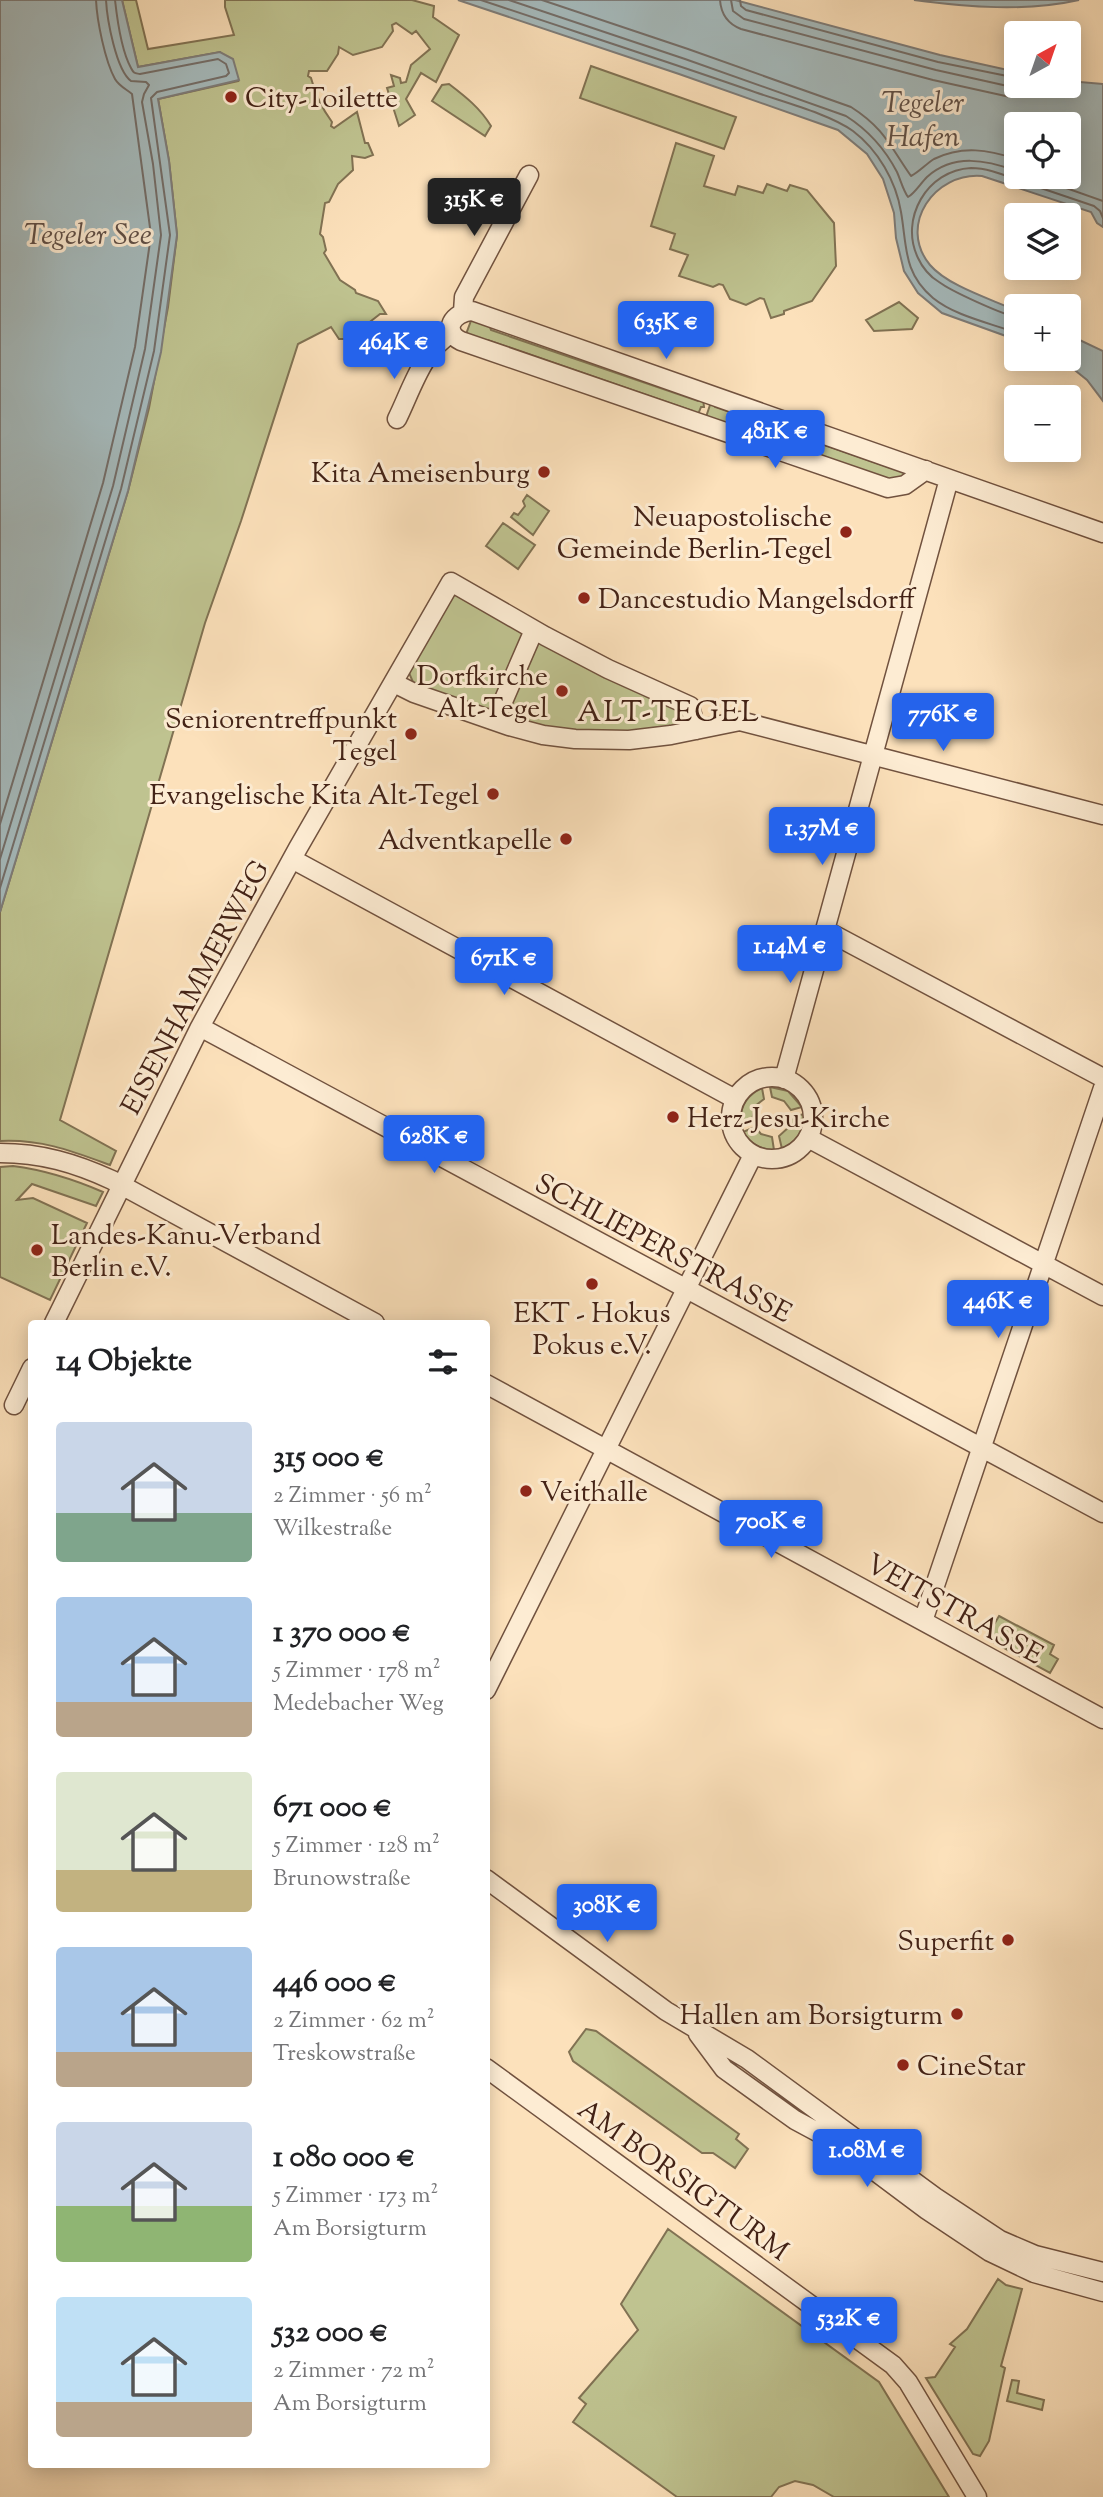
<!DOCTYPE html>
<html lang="de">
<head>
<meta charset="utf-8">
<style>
  body { margin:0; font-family:"Sorts Mill Goudy",serif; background:#f2f2f2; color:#202124; height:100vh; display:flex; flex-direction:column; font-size:26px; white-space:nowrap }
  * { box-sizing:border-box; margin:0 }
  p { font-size:23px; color:#757577 }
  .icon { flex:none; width:38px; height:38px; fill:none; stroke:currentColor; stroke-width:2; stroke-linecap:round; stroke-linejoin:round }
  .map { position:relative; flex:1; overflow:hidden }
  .side { position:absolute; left:28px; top:1320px; width:462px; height:1148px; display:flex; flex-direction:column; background:#fff; border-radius:7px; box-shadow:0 4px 18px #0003 }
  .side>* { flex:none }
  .needle { width:46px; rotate:40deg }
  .tools { position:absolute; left:1004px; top:21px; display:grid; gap:14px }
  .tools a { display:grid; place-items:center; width:77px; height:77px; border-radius:7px; background:#fff; box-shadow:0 4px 18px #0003; font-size:35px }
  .price { position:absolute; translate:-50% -60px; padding:0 16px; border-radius:7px; background:#2563eb; color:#fff; font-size:23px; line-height:46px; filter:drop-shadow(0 2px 4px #0008) }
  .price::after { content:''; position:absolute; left:50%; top:42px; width:21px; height:16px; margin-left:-10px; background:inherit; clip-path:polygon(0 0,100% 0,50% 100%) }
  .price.current { background:#222; color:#fff }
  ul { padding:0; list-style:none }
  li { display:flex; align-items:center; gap:21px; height:175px; padding:0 28px }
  li span { display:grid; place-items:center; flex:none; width:196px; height:140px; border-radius:7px; color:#555 }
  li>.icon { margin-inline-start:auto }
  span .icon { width:84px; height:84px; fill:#fffc; stroke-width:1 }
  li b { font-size:30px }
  h2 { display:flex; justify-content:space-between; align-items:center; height:84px; padding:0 28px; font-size:30px }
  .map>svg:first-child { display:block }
</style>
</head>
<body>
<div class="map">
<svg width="1103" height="2497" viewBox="0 0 1103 2497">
  <rect width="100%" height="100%" fill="#fce1bb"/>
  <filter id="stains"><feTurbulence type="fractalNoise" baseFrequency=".00286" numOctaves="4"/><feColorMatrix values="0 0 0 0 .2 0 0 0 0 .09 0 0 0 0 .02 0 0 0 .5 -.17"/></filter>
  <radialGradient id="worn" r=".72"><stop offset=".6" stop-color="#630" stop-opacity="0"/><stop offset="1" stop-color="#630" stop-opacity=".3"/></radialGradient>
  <!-- green -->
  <path fill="#bfc390" stroke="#817253" stroke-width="2" d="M122,0h14l12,49 86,-14 -9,-28v-7h187l22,6 -1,11 26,18 -23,47 -15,-9 -15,26 9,16 -16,11 -12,-38 7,-2 -3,-11 9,3 1,5 5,-1 5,-17 19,-16 -14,-18 -4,3 -16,-11 -4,2 1,6 -11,16 -29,8 -14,-8 -1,7 -11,17h-18l-1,5 3,2c5,17 10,29 21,44l-1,4 3,2 23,-16 8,31h3l5,12 -8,3 -13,-2 1,14 -15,14 -9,18 -4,1 -5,31 3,3 3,13 -2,3 16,27 15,10 1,3 22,8 8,13h-6l-32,25h-9l-8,-12 -33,17 -57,177 -36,102 -145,497 56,31 -6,14c-38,-14 -68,-26 -110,-24v-229l128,-421 21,-83 19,-101 9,-72 -8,-74 -11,-62 80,-18 -18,-29 -82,15z
    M591,66l145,51 -12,32 -144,-51z
    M449,84c17,13 31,24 42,42l-6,10 -53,-35 10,-16z
    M676,143l38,13 -10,30 31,9 3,-9 25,7 4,-9 20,7 3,-6 17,5 27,33 2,43 -24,35 -28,10v3l-13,4 -7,-19 -4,-1 -14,7 -16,-6 -7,-14 -4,-1 -6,3 -34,-11 9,-21 -18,-6 5,-15 -24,-8z
    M899,302l19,16 -6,11 -38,2 -8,-11z
    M472,318l17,6 2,6 207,71 5,-2 1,8h-3l-4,10 -4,-6 -205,-71 -5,3 -18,-6z
    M711,402l4,5 176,61h14l3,6 -15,8 -188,-62z
    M527,495l22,16 -16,24 -22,-18 3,-4 4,2 7,-9 -2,-5z
    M503,523l32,22 -17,24 -32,-23z
    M452,590l75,41 -29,73 -9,7 -73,-22 -7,-16z
    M534,638l153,74 -3,12 -69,11 -73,-6 -37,-13z
    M770,1087l18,4 14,16 -11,3 -7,-9 -12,-4z
    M762,1088l2,11 -9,7 -3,14 -11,4c-2,-17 6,-29 21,-36z
    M804,1114c0,17 -7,28 -22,35l-3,-13 10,-9 3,-10z
    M755,1127l6,7 11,3 2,13c-15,-1 -23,-6 -31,-18z
    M13,1166c32,4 60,13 90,26l-7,14 -64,-22 -15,16 16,-2 54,25 -37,77 -50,-23v-110z
    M999,1616l55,29 -4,9 8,5 -8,14 -64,-35z
    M586,2029l10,2 143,103 -3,5 12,10 -13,19 -22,-15h-11l-129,-92 -4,-9z
    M668,2229l211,153 70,115h-115l-21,-12 -18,-4 -16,6 -8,10h-94l-104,-75 13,-18 -7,-6 59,-68 -17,-26z
    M998,2279l8,6 16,4 -21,77 4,2 -16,73 -9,15 -7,-2 -47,-76 9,-1 20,-30 -5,-3 17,-15z
    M1012,2380l7,1 -2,12 27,7 -2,10 -35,-9z"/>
  <!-- water -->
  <path fill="#a5babc" stroke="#7e7d7a" stroke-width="2" fill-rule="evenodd" d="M0,0h122l16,67 82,-15 13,7 6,21 -81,19 11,62 8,74 -16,117 -33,139 -128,421z
    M458,0h277l205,55 77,17v14h52v-5l34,3v143l-6,-4 -6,-11 -109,-36c-47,-4 -85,49 -52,89 18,21 61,34 87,46v29l-75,-27 -24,-20 -14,-22 -8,-33 -2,-25 -11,-34 -16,-25 -29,-24 -159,-56zM1069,124v53h-52v-53z
    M914,0h165c-53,12 -112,7 -165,0z
    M1069,335l34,16v50l-16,-21 -26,-21h8z"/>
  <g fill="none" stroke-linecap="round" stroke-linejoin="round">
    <!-- shore -->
    <path stroke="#746e69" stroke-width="2" d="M481,0c89,30 179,59 268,90 30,11 79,23 104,41 25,19 43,50 48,81 6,34 2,61 32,86 22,18 57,25 84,35
      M509,0l176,59 161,57c22,14 39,33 51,56 4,9 6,18 11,25 7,-4 12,-13 19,-20 27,-24 59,-17 90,-6
      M542,0l146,49 163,58c33,21 39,39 60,69 8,-4 15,-12 23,-17 29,-14 54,-9 83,0
      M720,0c1,14 8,24 21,29l192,51 77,17 17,-2 11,-9
      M731,0l2,11 11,8 192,51 76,17 10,-1
      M740,0l1,6 5,4 192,52 79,16
      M1035,177l68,24
      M1017,317c-14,-2 -66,-26 -78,-35 -9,-5 -17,-15 -21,-24 -19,-39 9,-88 53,-90 18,0 35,8 52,14 23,8 47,16 71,24l6,5 3,7
      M0,824l103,-341 32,-136 16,-112 -19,-141c-6,-5 -13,-8 -17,-15 -10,-18 -18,-58 -19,-79
      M0,859l113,-373 32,-137 16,-114 -8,-71 -11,-62 2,-8 5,-9 -3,-3 -15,-1c-15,-11 -24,-62 -25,-81
      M0,888l121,-399 33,-138 16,-116 -19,-137 6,-6 69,-16 3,-3 -3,-9 -8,-5 -78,15c-5,-1 -6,0 -9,-6 -9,-16 -14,-50 -16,-68"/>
    <!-- minor casing -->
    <g stroke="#71523f" stroke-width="21">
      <path id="minor" d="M463,312l1,-15 65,-122
        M397,419c14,-28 26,-70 55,-86
        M926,470l-21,15 -17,3 -427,-147c-20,-10 -8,-29 11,-30l631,222
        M394,683l20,10 95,33 34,9 32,4 54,1 42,-5 69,-14 363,94
        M495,720l39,-90
        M292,859l443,240
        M825,930l278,148
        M200,1027l903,486
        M731 1118a41 41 0 1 1 82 0a41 41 0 1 1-82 0Z
        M784,1079l165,-600
        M808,1138l295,158
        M0,1153c41,0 75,10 112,27l263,143
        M54,1323l146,-296 98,-179 153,-266 94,54 63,33 82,37 6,24
        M486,1384l617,335
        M14,1405l18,-37
        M923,1621l180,-533
        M486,1690l267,-535
        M486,1879l180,132 81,48 188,138 65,43 35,15 68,17
        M698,2034l26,35 71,51 41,22 91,68 63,42 44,21 69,19
        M486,2068l407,297 15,17 69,115"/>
    </g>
    <!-- minor -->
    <use href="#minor" stroke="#fdecd3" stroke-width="18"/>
  </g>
  <!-- markers -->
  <g fill="#8f2418" stroke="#fdecd3" stroke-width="2.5">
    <circle cx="231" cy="97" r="7"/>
    <circle cx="544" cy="472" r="7"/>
    <circle cx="846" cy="532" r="7"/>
    <circle cx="584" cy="598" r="7"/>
    <circle cx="562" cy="691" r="7"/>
    <circle cx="411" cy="734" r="7"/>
    <circle cx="493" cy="794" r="7"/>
    <circle cx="566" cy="839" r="7"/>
    <circle cx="673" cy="1117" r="7"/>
    <circle cx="37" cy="1250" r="7"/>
    <circle cx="592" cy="1284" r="7"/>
    <circle cx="526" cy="1491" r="7"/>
    <circle cx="1008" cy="1940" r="7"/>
    <circle cx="957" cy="2014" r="7"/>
    <circle cx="903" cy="2065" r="7"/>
  </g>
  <g text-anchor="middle" stroke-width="6" stroke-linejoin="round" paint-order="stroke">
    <!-- poi labels -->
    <g font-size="28" fill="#432216" stroke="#fdecd3" text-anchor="end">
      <text x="245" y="107" text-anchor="start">City-Toilette</text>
      <text x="530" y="482">Kita Ameisenburg</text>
      <text x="832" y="526">Neuapostolische<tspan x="832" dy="32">Gemeinde Berlin-Tegel</tspan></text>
      <text x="598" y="608" text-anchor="start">Dancestudio Mangelsdorff</text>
      <text x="548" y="685">Dorfkirche<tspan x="548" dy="32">Alt-Tegel</tspan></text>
      <text x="397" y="728">Seniorentreffpunkt<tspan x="397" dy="32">Tegel</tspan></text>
      <text x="479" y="804">Evangelische Kita Alt-Tegel</text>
      <text x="552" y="849">Adventkapelle</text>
      <text x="687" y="1127" text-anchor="start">Herz-Jesu-Kirche</text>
      <text x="51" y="1244" text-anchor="start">Landes-Kanu-Verband<tspan x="51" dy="32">Berlin e.V.</tspan></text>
      <text x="592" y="1322" text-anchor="middle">EKT - Hokus<tspan x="592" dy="32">Pokus e.V.</tspan></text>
      <text x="540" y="1501" text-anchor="start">Veithalle</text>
      <text x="994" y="1950">Superfit</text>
      <text x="943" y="2024">Hallen am Borsigturm</text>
      <text x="917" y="2075" text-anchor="start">CineStar</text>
    </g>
    <!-- street labels -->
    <g font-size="28" fill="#432216" stroke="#fdecd3">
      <text transform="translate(194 987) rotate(-62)" y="10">EISENHAMMERWEG</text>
      <text transform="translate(664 1247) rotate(28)" y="10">SCHLIEPERSTRASSE</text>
      <text transform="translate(955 1608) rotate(29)" y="10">VEITSTRASSE</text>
      <text transform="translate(684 2179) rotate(36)" y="10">AM BORSIGTURM</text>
    </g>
    <!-- water labels -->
    <g font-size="30" font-style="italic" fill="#605048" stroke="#fdecd3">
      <text x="923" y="112">Tegeler<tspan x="923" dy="34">Hafen</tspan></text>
      <text x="88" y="244">Tegeler See</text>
    </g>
    <!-- neighbourhood labels -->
    <g font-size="30" letter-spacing="2" fill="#432216" stroke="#fdecd3">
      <text x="669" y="721">ALT-TEGEL</text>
    </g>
  </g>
  <rect width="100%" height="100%" filter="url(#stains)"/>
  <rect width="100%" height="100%" fill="url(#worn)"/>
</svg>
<div class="tools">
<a><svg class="needle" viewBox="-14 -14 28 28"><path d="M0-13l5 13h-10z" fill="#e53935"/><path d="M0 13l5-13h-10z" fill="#757577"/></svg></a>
<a><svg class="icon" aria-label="locate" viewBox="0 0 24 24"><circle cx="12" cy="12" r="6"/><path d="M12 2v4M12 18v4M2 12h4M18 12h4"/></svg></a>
<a><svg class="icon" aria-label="layers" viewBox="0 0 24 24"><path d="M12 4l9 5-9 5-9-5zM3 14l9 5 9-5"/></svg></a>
<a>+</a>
<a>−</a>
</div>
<b class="price current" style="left:474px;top:238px">315K €</b>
<b class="price" style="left:666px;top:361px">635K €</b>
<b class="price" style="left:394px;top:381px">464K €</b>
<b class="price" style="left:775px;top:470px">481K €</b>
<b class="price" style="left:943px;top:753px">776K €</b>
<b class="price" style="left:822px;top:867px">1.37M €</b>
<b class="price" style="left:790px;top:985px">1.14M €</b>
<b class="price" style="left:504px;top:997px">671K €</b>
<b class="price" style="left:434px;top:1175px">628K €</b>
<b class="price" style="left:998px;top:1340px">446K €</b>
<b class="price" style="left:771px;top:1560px">700K €</b>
<b class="price" style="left:607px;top:1944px">308K €</b>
<b class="price" style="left:867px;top:2189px">1.08M €</b>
<b class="price" style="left:849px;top:2357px">532K €</b>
<section class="side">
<h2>14 Objekte<svg class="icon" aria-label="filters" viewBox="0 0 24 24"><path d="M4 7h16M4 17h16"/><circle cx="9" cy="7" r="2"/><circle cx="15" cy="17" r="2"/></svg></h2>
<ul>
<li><span style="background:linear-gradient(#c9d6e8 65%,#7fa58c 0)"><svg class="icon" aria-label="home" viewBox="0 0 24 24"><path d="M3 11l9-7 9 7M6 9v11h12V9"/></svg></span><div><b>315 000 €</b><p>2 Zimmer · 56 m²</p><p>Wilkestraße</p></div></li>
<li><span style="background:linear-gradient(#a9c7e8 75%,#b9a48a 0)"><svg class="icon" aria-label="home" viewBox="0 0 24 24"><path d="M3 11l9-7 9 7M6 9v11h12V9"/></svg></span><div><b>1 370 000 €</b><p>5 Zimmer · 178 m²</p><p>Medebacher Weg</p></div></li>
<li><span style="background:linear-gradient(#dfe7d0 70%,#c2b280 0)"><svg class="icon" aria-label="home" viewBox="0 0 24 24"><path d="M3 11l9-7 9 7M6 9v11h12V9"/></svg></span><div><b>671 000 €</b><p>5 Zimmer · 128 m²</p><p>Brunowstraße</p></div></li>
<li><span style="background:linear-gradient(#a9c7e8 75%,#b9a48a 0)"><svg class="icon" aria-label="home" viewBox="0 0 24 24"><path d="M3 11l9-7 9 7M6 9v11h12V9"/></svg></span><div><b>446 000 €</b><p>2 Zimmer · 62 m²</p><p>Treskowstraße</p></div></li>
<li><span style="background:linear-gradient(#c9d6e8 60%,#8fb573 0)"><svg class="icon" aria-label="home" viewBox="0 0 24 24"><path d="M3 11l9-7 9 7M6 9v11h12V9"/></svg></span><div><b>1 080 000 €</b><p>5 Zimmer · 173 m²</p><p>Am Borsigturm</p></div></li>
<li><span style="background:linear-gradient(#bfe0f5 75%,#b9a48a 0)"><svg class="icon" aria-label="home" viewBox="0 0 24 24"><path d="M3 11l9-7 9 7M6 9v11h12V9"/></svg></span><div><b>532 000 €</b><p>2 Zimmer · 72 m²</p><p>Am Borsigturm</p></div></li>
</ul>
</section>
</div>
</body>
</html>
